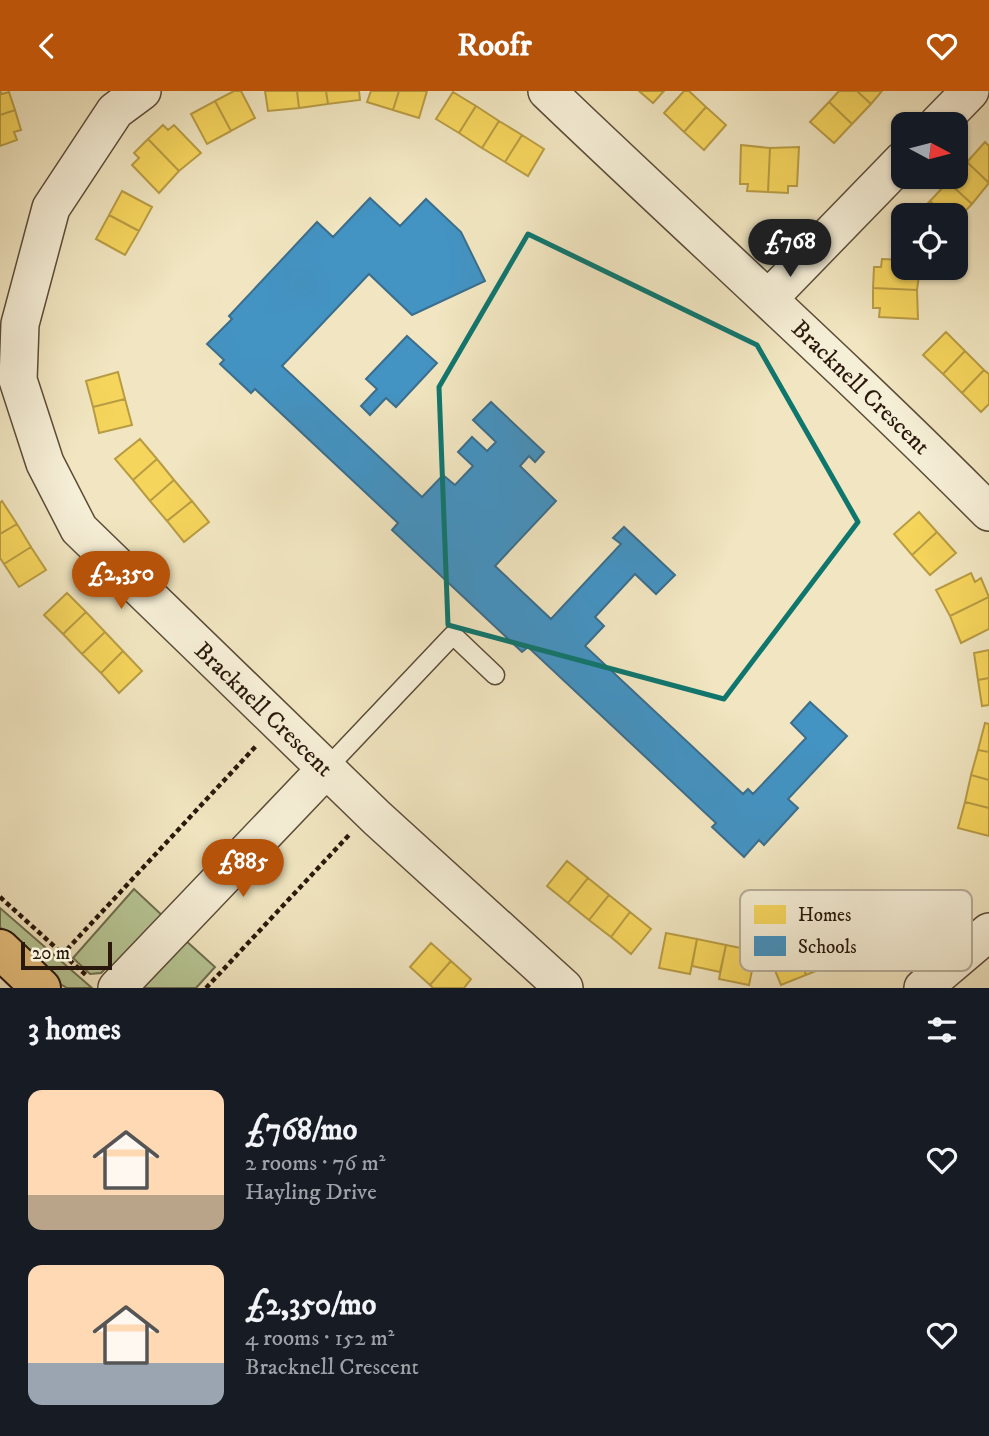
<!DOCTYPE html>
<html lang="en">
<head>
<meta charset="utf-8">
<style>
  body { margin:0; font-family:"IM FELL DW Pica",serif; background:#20242c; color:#f1f3f6; height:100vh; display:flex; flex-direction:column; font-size:26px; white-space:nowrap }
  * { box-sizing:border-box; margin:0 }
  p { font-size:23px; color:#9ea1a6 }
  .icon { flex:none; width:38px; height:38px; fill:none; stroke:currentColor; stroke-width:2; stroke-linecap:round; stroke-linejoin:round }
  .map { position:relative; height:897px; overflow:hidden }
  .details { display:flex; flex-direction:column; background:#171b24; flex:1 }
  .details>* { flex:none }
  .needle { width:46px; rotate:97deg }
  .buttons { position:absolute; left:891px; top:21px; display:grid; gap:14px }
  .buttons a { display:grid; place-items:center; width:77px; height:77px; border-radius:14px; background:#171b24; box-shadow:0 2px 5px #0004; font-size:35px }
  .scale { position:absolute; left:21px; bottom:18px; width:91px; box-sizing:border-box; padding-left:7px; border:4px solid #29180b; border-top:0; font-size:19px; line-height:24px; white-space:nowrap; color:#29180b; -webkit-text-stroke:5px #f6efd7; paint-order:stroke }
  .price { position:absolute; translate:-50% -60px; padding:0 16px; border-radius:24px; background:#b45309; color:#fff; font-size:23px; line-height:46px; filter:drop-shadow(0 2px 4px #0008) }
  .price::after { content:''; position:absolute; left:50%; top:42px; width:21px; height:16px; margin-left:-10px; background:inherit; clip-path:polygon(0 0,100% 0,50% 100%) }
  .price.on { background:#222; color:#fff }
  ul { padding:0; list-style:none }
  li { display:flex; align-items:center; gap:21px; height:175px; padding:0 28px }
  li span { display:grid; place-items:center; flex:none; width:196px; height:140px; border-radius:14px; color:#555 }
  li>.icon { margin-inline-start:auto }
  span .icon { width:84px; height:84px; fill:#fffc; stroke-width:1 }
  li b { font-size:30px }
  h2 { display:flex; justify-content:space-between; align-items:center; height:84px; padding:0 28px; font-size:30px }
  header { display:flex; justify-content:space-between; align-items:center; height:91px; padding:0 28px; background:#b45309; color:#fff; font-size:32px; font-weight:700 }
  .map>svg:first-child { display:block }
</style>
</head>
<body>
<header><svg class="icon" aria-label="back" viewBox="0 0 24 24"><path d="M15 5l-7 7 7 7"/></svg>Roofr<svg class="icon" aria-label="heart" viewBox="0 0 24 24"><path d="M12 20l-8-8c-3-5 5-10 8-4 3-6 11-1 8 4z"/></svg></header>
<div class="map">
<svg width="989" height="897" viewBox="0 0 989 897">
  <rect width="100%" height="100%" fill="#f1e6c1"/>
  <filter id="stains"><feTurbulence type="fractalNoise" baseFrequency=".00286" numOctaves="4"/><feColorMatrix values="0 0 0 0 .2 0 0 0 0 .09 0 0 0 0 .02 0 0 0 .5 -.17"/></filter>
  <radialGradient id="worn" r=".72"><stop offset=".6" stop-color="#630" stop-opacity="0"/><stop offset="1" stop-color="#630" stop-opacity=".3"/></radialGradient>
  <!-- green -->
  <path fill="#b7c695" stroke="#706f50" stroke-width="2" d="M134,798l32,30 -50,55 -9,-7 -6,6 -11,1 -17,-16z
    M0,817l92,80h-25l-10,-6 -57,-55z
    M184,848l31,28 -19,21h-56z"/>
  <!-- homes -->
  <path fill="#f6d55c" stroke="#b89c44" stroke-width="2" d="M0,0l2,3 7,-2 6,18 -15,5z
    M234,0h7l14,27 -24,13 -16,-30z
    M265,0h32l2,17 -31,3z
    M297,0h29l2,13 -29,4z
    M326,0h33l1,9 -32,4z
    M371,0h28l-6,19 -26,-8z
    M399,0h28l-8,27 -26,-8z
    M639,0h25l-11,12z
    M684,0h5l17,16 -22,25 -20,-19z
    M839,0h18l14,13 -19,20 -23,-22z
    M857,0h25l-11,13z
    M453,1l23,14 -17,27 -23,-14z
    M215,10l16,30 -24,13 -16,-30z
    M829,11l23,22 -18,19 -24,-21z
    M476,15l23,15 -17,27 -23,-15z
    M706,16l20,18 -22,25 -20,-18z
    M15,19l6,20 -7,2 3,8 -17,6v-31z
    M499,30l23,14 -17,27 -23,-14z
    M163,34l5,5 6,-5 27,28 -22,18 -31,-32z
    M522,44l22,14 -16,27 -23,-14z
    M148,48l31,32 -20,22 -27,-28 7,-7 -5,-5z
    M985,51l4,4v37l-22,-21z
    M741,54l29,3 -2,44 -21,-1 1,-7h-8z
    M799,56l-2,39h-9v7l-20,-1 2,-44z
    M967,71l22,21 -17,21 -24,-22z
    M948,91l24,22 -16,17v-6h-11l-15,-14z
    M122,100l30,16 -13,24 -30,-16z
    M930,110l15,14h-28z
    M109,124l30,16 -14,24 -29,-16z
    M882,168l21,1v8h17l-3,22 -44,-2 1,-21h7z
    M873,197l44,2 1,29 -39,-2 1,-9h-7z
    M946,241l19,19 -22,23 -20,-19z
    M965,260l19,19 -22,23 -19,-19z
    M984,279l5,4v30l-8,8 -19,-19z
    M118,281l7,27 -32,8 -7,-26z
    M125,308l7,26 -33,8 -6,-26z
    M140,348l17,20 -24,21 -18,-21z
    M157,368l17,21 -24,21 -17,-21z
    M174,389l18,21 -25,20 -17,-20z
    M2,410l15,23 -17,10v-31z
    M192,410l17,21 -25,20 -17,-21z
    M919,421l18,20 -25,23 -18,-21z
    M17,433l14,23 -27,17 -4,-6v-24z
    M937,441l19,21 -26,22 -18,-20z
    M31,456l15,23 -27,17 -15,-23z
    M971,482l4,9 6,-4 8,19 -39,19 -14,-26z
    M67,502l19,19 -23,22 -19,-19z
    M989,506v32l-28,14 -11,-27z
    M86,521l19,20 -23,22 -19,-20z
    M105,541l18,19 -22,22 -19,-19z
    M989,559v28l-11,2 -4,-27z
    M123,560l19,20 -23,22 -18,-20z
    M989,587v27l-7,1 -4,-26z
    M985,632l4,1v28l-11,-2z
    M978,659l11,2v28l-18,-5z
    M971,684l18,5v28l-24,-6z
    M965,711l24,6v28l-31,-8z
    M567,770l21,17 -20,25 -21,-17z
    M588,787l21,17 -20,25 -21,-17z
    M609,804l21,17 -19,25 -22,-17z
    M630,821l21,17 -20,25 -20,-17z
    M666,842l31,6 -7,35 -31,-6z
    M819,844l12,30 -25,10 -12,-29z
    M697,848l29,6 -6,27 -28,-6z
    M431,852l20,18 -21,24 -20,-18z
    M726,854l30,6 -7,34 -30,-6z
    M794,855l12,29 -25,10 -12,-29z
    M451,870l20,18 -7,9h-31l-3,-3z"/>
  <!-- schools -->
  <path fill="#4393c3" stroke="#3b6e8c" stroke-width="2" d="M370,107l30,28 26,-27 35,33 24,49 -73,34 -43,-41 -87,92 140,131 21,-22 12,10 18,-19 -15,-14 14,-15 15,14 9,-9 -23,-22 18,-18 53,50 -9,10 -6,-6 -9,10 36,35 -61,65 56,53 70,-75 -8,-6 11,-11 51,48 -19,19 -21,-20 -40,43 9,9 -19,20 158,148 5,-5 5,5 53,-56 -15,-15 19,-21 37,34 -59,63 10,9 -34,37 -5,-5 -15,17 -32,-30 4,-4 -188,-176 -6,5 -130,-122 6,-7 -143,-134 -4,4 -31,-29 4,-4 -17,-16 25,-25 -3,-3 88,-94 16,15z
    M407,245l30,27 -41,44 -10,-9 -16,17 -9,-9 16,-17 -11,-10z"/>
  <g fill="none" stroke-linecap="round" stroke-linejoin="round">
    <!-- lane casing -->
    <g stroke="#5b4c38" stroke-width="21">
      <path id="lane" d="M326,678l127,-134 42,40"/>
    </g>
    <!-- street casing -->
    <g stroke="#5b4c38" stroke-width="40">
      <path id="street" d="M142,0l-27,20 -64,97 -31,116 -2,56 27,83 34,66 298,289 187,170
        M547,0c147,141 299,277 442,421
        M938,33l32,-33
        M769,207l134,-138
        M117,897l209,-219
        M923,897l66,-56"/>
    </g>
    <!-- highway casing -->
    <g stroke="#29180b" stroke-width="42">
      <path id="highway" d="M0,858l41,39"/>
    </g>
    <!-- path -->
    <path stroke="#29180b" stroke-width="4.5" stroke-dasharray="5 3.5" stroke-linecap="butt" d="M0,806l87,79
      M61,865l195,-210
      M206,897l143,-153"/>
    <!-- lane -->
    <use href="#lane" stroke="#f6efd7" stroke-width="18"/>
    <!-- street -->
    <use href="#street" stroke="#f6efd7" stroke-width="37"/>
    <!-- highway -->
    <use href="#highway" stroke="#e8c380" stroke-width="38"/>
  </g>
  <!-- marked area -->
  <path fill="none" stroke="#0f766e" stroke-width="5" stroke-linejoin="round" d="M528,143l229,111 101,177 -134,177 -276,-74 -9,-238z"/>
  <g text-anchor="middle" stroke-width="7" stroke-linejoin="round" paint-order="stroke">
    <!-- street labels -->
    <g font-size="24" fill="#29180b" stroke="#f6efd7">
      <text transform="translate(861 296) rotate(44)" y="8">Bracknell Crescent</text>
      <text transform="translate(264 618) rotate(44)" y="8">Bracknell Crescent</text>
    </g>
  </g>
  <!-- legend -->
  <rect x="740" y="799" width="232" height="81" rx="10" fill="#f6efd7" stroke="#b8ae9a" stroke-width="2"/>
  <rect x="754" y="814" width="32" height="19" fill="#f6d55c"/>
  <rect x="754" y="845" width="32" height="20" fill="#4393c3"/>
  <g font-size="19" fill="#29180b">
    <text x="798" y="830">Homes</text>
    <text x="798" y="862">Schools</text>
  </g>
  <rect width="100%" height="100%" filter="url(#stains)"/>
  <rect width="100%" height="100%" fill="url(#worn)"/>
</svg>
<div class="buttons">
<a><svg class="needle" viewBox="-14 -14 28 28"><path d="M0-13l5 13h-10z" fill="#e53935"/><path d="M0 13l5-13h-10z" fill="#9ea1a6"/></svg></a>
<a><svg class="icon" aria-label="locate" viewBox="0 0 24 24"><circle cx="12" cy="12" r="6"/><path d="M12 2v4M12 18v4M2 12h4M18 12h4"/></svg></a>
</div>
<div class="scale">20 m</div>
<b class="price on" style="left:790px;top:188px">£768</b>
<b class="price" style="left:121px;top:520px">£2,350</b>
<b class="price" style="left:243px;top:808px">£885</b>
</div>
<section class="details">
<h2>3 homes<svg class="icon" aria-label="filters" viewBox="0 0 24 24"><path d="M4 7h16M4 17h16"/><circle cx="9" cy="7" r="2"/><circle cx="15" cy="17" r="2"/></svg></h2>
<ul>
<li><span style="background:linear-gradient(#ffd9b3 75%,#b9a48a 0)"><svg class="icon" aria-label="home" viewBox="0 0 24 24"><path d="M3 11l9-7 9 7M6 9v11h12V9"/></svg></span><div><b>£768/mo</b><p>2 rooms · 76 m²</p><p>Hayling Drive</p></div><svg class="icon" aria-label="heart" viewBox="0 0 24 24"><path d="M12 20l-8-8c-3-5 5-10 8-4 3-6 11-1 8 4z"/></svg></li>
<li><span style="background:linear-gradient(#ffd9b3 70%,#9aa5b1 0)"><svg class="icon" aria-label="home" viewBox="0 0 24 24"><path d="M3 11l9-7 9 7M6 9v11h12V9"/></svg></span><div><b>£2,350/mo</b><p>4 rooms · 152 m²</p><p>Bracknell Crescent</p></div><svg class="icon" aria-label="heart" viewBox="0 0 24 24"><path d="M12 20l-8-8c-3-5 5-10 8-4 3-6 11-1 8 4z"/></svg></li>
</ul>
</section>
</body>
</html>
